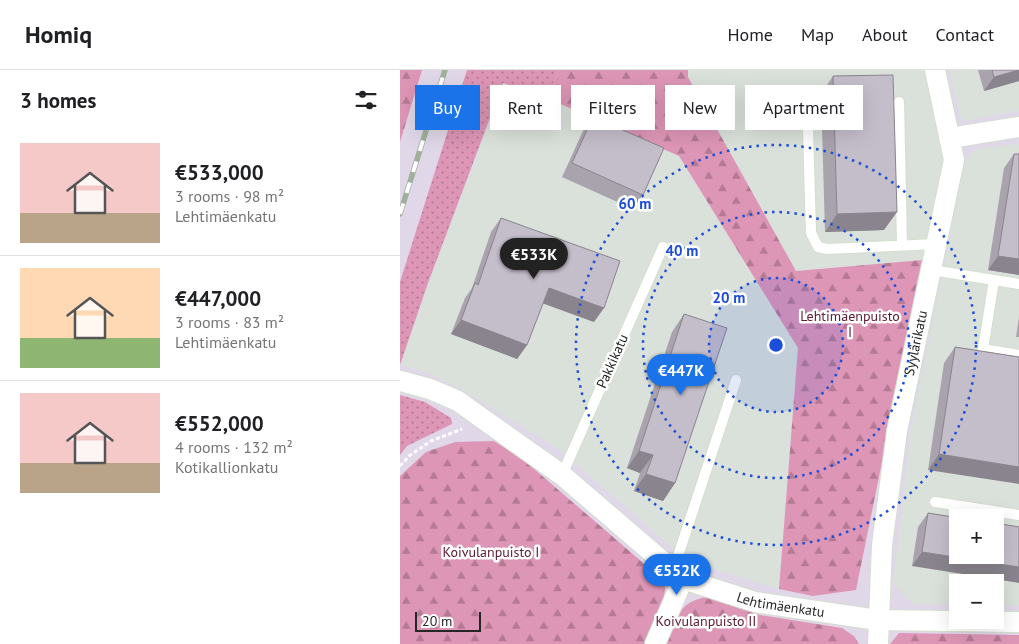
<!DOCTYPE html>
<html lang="en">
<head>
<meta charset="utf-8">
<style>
  body { margin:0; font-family:"PT Sans",sans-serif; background:#f6f6f6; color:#202124; height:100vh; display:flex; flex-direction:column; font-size:19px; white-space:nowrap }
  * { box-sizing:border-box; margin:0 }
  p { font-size:16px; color:#757577 }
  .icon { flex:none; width:28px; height:28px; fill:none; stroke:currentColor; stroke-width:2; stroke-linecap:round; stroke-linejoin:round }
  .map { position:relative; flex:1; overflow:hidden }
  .side { display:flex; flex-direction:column; background:#fff; width:400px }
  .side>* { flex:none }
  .top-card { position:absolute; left:15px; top:15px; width:475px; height:45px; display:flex; gap:10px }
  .fabs { position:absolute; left:549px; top:439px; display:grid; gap:10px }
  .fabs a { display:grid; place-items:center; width:55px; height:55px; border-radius:0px; background:#fff; box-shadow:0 5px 20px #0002; font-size:25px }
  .scale { position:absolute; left:15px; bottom:12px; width:66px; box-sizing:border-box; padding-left:5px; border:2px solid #262626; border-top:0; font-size:14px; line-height:18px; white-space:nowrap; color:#262626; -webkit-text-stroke:4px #fff; paint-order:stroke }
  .price { position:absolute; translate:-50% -42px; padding:0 11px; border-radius:18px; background:#1a73e8; color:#fff; font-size:16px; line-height:32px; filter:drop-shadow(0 1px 2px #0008) }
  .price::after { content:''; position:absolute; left:50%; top:30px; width:15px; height:11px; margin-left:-8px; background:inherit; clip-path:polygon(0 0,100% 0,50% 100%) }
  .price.active { background:#222; color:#fff }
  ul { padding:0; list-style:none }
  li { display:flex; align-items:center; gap:15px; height:125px; padding:0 20px }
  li+li { border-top:1px solid #e0e0e0 }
  li span { display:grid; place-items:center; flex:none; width:140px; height:100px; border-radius:0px; color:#555 }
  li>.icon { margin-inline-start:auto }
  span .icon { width:60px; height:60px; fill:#fffc; stroke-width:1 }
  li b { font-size:21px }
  h2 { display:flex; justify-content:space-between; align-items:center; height:60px; padding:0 20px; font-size:21px }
  .chip { padding:0 18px; border-radius:0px; background:#fff; box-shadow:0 5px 20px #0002; font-size:18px; line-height:45px }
  .chip.active { background:#1a73e8; color:#fff }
  header { display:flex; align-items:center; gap:30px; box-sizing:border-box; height:70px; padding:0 25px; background:#fff; border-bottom:1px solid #e0e0e0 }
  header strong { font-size:24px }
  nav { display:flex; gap:28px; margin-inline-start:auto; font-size:18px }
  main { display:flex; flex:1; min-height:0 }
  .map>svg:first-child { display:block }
</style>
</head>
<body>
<header>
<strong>Homiq</strong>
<nav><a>Home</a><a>Map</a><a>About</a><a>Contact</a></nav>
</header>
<main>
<section class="side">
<h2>3 homes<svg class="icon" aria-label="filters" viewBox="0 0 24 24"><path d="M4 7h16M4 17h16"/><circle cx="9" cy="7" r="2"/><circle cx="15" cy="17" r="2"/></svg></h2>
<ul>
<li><span style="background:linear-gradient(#f6c9c9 70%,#b9a48a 0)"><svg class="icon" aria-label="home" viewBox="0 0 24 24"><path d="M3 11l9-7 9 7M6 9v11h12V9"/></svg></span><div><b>€533,000</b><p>3 rooms · 98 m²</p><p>Lehtimäenkatu</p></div></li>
<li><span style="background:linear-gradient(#ffd9b3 70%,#8fb573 0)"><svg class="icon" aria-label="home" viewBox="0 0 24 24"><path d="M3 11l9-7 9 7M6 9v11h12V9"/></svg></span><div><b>€447,000</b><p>3 rooms · 83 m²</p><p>Lehtimäenkatu</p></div></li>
<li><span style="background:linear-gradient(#f6c9c9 70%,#b9a48a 0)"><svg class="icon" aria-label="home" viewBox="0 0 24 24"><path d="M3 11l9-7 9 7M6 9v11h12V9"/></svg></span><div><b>€552,000</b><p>4 rooms · 132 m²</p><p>Kotikallionkatu</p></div></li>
</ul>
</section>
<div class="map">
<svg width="619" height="574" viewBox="0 0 619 574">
  <defs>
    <pattern id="grass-dots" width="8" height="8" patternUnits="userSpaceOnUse" patternTransform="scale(1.25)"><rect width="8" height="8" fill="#de96b6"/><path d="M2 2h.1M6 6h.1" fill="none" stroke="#b47a94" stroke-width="1.8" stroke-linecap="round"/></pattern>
    <pattern id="forest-firs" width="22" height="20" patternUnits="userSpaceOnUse" patternTransform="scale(1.25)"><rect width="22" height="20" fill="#de96b6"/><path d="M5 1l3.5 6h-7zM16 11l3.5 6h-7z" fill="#b47a94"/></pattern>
  </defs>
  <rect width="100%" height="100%" fill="#e0d8e9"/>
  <!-- industrial -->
  <path fill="#d9e1da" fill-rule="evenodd" d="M288,0h239l17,87 -21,103 -127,11 -108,-194z
    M549,0h70v41l-53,10 -5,-3z
    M104,13l43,15 132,58 119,192 -19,241 -90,-27 -131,-113 -98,-61 -32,-15 -28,-8 28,-82z
    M619,74v462h-24v-24h-37l-1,23 -45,-1 -19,-21 18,-154 53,-263 7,-13 10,-5zM558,448h37v37h-37z"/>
  <!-- grass -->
  <path fill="url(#grass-dots)" d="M67,0h92l-12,28 -44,-15 -75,200 -28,82v-83z
    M0,325l25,7 26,16 1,6 -45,22 -7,9z"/>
  <!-- forest -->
  <path fill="url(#forest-firs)" d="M0,0h22l-22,72z
    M159,0h129v7l108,194 127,-11 -67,330 -43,6 -34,-7 19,-241 -119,-192 -132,-58z
    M94,371l32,21 130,112 9,12 -1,13 -20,45h-244v-168l26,-24 29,-10z
    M307,527l53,18 82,13 12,8 5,8h-193c11,-25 11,-42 41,-47z
    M499,563l120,2v9h-129z"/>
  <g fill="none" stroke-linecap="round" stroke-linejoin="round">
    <!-- lane casing -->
    <g stroke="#d3dfcd" stroke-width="12">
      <path id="lane" d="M407,25l4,138 7,14 9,2 110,-5
        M499,32l3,143
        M532,200l87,14
        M594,210l-11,69 36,6
        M162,405l101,-228
        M535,432l84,13
        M273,501l63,-191"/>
    </g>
    <!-- street casing -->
    <g stroke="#d3dfcd" stroke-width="22">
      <g id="street">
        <path d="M550,68l69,-11"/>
        <path id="s1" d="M0,311l30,8 28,12 18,13 86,61 121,104 72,23 123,18 141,2"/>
        <path d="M255,574l28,-65"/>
        <path id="s2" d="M478,574l4,-99 15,-114 57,-271 -19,-90"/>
      </g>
    </g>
    <!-- path -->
    <path stroke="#fff" stroke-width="3" stroke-dasharray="4 2.5" stroke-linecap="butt" d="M0,396l9,-10 22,-15 31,-12"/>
    <!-- lane -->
    <use href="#lane" stroke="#fff" stroke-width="10"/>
    <!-- street -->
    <use href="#street" stroke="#fff" stroke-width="20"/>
    <!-- rail casing -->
    <g stroke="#a1b09b" stroke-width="5.5">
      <path id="rail" d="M0,144l45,-144"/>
    </g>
    <!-- rail -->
    <use href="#rail" stroke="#fff" stroke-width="4" stroke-dasharray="11" stroke-linecap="butt"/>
  </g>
  <!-- wall -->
  <path fill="#a9a3ae" d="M578,0h41v11l-35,10z
    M433,6l51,154 -59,2 -4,-138z
    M193,47l50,78 -10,14 -71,-32 21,-46z
    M614,84h5v121l-31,-5 16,-102z
    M101,148l93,104 -51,-19 -16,42 -10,14 -66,-25 14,-36 7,-10 19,-56z
    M284,244l-9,169 -12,18 -29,-10 6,-18 -13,-5 45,-136z
    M619,247v20h-3z
    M555,277l64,10 -91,113 16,-107z
    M528,443l91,14 -107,39 6,-39z"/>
  <!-- shaded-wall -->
  <path fill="#89848d" d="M619,0v11l-35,10 10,-14z
    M497,142l-13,18 -59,2 12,-18z
    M598,186l21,3v16l-31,-5z
    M149,218l55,20 -10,14 -55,-20z
    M61,250l66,25 -10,14 -66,-25z
    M239,381l14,4 -13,18 -13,-5z
    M539,384l80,13v17l-91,-14z
    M246,404l29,9 -12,18 -29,-10z
    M522,482l97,15v16l-107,-17z"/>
  <!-- building -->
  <path fill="#c4bdca" stroke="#89848d" d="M592,0h27l-25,7z
    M493,5l4,137 -60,2 -4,-138z
    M193,47l71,31 -21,47 -71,-32z
    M614,84h5v105l-21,-3z
    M101,148l119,43 -16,47 -55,-20 -22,57 -66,-25 14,-37 3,2z
    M284,244l43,14 -52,155 -29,-9 7,-19 -14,-4z
    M555,277l64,10v110l-80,-13z
    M528,443l31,5h-1v37h37v-32l24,4v40l-97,-15z"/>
  <!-- distance rings -->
  <circle cx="376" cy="275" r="67" fill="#1d4ed8" fill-opacity=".12"/>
  <g fill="none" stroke="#1d4ed8" stroke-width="2.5" stroke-dasharray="2.5 5">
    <circle cx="376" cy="275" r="67"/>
    <circle cx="376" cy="275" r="133"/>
    <circle cx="376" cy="275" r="200"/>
  </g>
  <g text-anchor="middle" stroke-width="5" stroke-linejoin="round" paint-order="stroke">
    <!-- park labels -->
    <g font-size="14" fill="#5f1b30" stroke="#fff">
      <text x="450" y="251">Lehtimäenpuisto<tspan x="450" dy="16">I</tspan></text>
      <text x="91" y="487">Koivulanpuisto I</text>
      <text x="306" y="556">Koivulanpuisto II</text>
    </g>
    <!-- street labels -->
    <g font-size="14" fill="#262626" stroke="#fff">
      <text dy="5" stroke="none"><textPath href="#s2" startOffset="304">Syylärikatu</textPath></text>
      <text transform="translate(212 291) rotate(-66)" y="5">Pakkikatu</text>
      <text dy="5" stroke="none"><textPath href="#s1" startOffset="450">Lehtimäenkatu</textPath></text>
    </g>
  </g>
  <circle cx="376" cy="275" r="8" fill="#1d4ed8" stroke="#fff" stroke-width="2.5"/>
  <g font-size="15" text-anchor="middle" font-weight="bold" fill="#1d4ed8" stroke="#fff" stroke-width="5" stroke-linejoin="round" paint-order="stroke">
    <text x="235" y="139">60 m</text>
    <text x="282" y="186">40 m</text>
    <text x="329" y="233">20 m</text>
  </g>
</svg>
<div class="fabs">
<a>+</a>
<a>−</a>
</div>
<div class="scale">20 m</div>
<b class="price active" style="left:134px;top:210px">€533K</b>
<b class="price" style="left:281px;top:326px">€447K</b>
<b class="price" style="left:277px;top:526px">€552K</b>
<div class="top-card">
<a class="chip active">Buy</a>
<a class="chip">Rent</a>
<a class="chip">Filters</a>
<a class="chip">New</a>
<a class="chip">Apartment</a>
</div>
</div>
</main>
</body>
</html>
